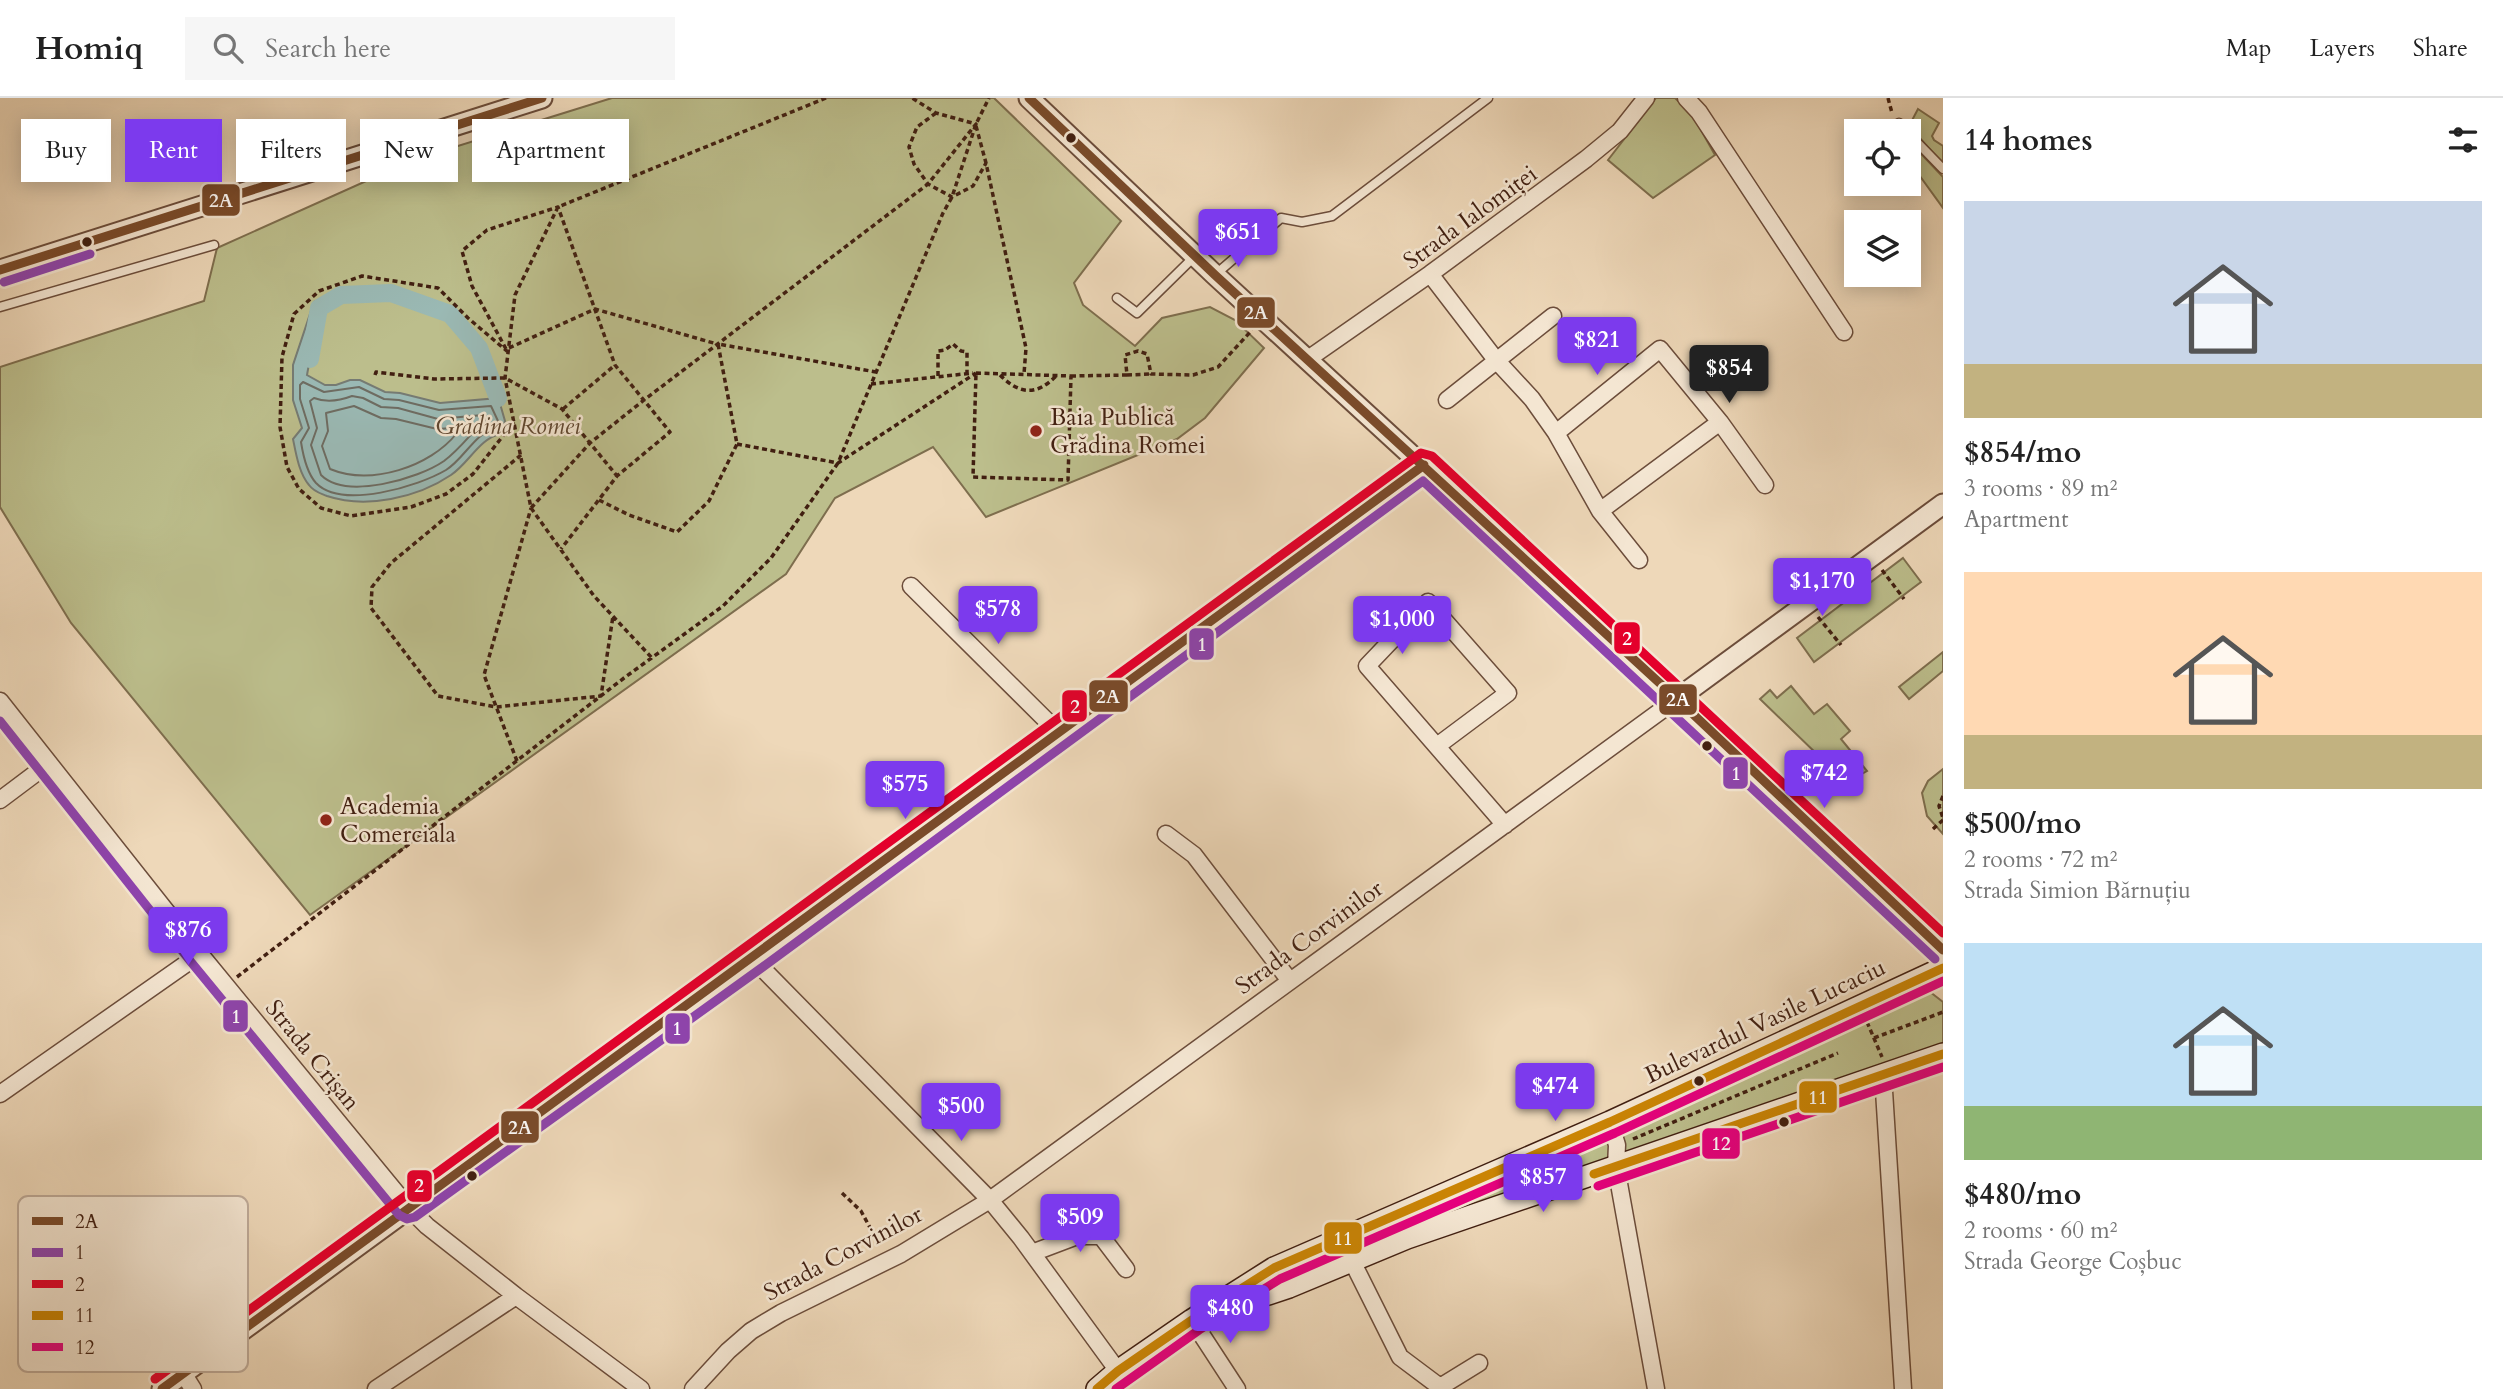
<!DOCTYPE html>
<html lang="en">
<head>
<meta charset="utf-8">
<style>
  body { margin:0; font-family:Cardo,serif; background:#f6f6f6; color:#222; height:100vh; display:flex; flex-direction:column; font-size:26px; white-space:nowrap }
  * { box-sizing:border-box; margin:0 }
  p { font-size:23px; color:#767676 }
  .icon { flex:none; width:38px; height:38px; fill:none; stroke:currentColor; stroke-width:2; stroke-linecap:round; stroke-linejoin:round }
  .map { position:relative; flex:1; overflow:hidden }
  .sheet { display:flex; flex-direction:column; background:#fff; width:560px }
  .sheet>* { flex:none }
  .top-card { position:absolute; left:21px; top:21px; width:665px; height:63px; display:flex; gap:14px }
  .tools { position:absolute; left:1844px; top:21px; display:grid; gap:14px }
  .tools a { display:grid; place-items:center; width:77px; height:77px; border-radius:0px; background:#fff; box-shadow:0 4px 18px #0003; font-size:35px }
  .price { position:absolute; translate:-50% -60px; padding:0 16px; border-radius:7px; background:#7c3aed; color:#fff; font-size:23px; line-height:46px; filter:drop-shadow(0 2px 4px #0008) }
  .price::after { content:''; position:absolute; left:50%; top:42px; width:21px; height:16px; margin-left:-10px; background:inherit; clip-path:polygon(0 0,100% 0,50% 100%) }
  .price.active { background:#222; color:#fff }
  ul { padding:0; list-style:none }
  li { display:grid; align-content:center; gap:14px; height:371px; padding:0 21px }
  li span { display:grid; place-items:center; height:217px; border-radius:0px; color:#555 }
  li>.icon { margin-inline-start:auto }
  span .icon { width:126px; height:126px; fill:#fffc; stroke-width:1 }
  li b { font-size:30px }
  h2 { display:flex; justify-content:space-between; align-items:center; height:84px; padding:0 21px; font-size:30px }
  .pill { padding:0 24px; border-radius:0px; background:#fff; box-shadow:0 4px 18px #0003; font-size:24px; line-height:63px }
  .pill.active { background:#7c3aed; color:#fff }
  header { display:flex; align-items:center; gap:42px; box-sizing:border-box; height:98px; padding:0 35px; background:#fff; border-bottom:2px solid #e0e0e0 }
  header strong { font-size:33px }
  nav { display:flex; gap:38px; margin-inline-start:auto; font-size:24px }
  .search { width:490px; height:63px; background:#f6f6f6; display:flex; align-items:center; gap:18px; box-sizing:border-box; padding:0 24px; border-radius:0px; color:#767676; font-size:26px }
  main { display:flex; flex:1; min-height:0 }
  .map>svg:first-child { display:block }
</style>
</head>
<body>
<header>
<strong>Homiq</strong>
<div class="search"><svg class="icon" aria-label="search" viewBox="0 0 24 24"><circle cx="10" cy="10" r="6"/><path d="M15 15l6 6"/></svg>Search here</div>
<nav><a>Map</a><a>Layers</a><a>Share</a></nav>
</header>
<main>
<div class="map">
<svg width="1943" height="1291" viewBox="0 0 1943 1291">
  <rect width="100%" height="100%" fill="#eed8b9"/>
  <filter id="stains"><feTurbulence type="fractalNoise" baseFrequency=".00286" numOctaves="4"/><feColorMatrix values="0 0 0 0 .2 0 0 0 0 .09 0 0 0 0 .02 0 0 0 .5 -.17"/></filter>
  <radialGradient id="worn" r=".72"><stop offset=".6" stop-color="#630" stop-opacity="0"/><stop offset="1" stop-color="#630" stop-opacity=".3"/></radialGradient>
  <!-- green -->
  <path fill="#bcbe8c" stroke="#7e6e4e" stroke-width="2" d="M612,0h382l127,123 -47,62 9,22 52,41 27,-28 48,-11 25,13 29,28 -59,70 -28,21 -191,78 -53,-70 -98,51 -49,76 -476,341 -239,-292 -71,-116v-140l204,-66 13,-53 196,-88z
    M1656,0h19l17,16 23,41 -62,43 -45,-38z
    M1918,11l21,14 -7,13 2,4 9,6v18l-34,-38z
    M1909,43l34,36v31l-34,-47z
    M1903,460l18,24 -107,80 -17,-24z
    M1943,554v19l-34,28 -10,-12z
    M1791,588l23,28 13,-10 23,27 -9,8 26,32 -18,10 -26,-21 -63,-61 10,-9 7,8z
    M1943,671v65l-16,-18 -5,-23 6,-12z
    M1925,890l18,14v41l-72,28 -590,205 293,-125 78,-38z"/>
  <!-- water -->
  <path fill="#9ab9b4" stroke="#767b73" stroke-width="2" fill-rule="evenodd" d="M391,188l63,25 30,37 21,73 -5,13c-21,5 -31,29 -49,41 -34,23 -85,34 -124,21 -7,-3 -13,-4 -18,-11 -10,-12 -13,-31 -16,-46l9,-11 -9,-28v-35l21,-63 26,-13zM391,195l59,22 29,33 19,50 -58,5 -40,-10 -15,-1 -25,-12h-10l-14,5h-11l-18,-10 12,-67 22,-13z"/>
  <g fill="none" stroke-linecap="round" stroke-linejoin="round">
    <!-- shore -->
    <path stroke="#6e6c62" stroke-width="2" d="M303,284l21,10 35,-5 25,12 15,1 40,10 52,-4 7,15 -3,7c-21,6 -31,31 -49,42 -27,16 -104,40 -130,13 -9,-10 -13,-28 -15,-41l8,-14 -9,-29v-14z
      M352,298l11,2 18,9 17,1 40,11 45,-4 3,4c-14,13 -26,30 -42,42 -26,18 -98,39 -123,14l-10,-30 6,-17 -7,-27 4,-3c13,5 25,3 38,-2z
      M354,308l27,12 15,1 41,10 17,-1 3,5c-27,34 -86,53 -127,36l-8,-23 6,-15 -2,-18z"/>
    <!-- canal -->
    <path stroke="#9ab9b4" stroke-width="18" d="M310,261l9,-51 22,-13 50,-2 59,21 29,34 19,50"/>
    <!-- service casing -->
    <g stroke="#6c4d3b" stroke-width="11">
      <path id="service" d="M1899,25l8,8
        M1909,36l34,35
        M1216,176l65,-56 21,4 30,-6 156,-118
        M1117,200l20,15 58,-57
        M0,209l214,-62"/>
    </g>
    <!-- minor casing -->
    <g stroke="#6c4d3b" stroke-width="19">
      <path id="minor" d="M1686,0l13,14 145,220
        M1430,176l66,86 36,39 24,34 44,78 39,49
        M1308,261l122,-85 156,-115 34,-28 26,-33
        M1447,302l106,-84
        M1556,335l104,-84 60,73 45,63
        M1600,413l120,-89
        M911,488l148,147
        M0,603l200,253 208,253 19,19 89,70 125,93
        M1437,648l71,-53 -80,-91 -61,64 138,159
        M0,702l48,-36
        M1166,736l28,21 96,126
        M753,861l237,241 31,38 97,133
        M1883,977l20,314
        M0,996l200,-140
        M1610,1024l7,23 -1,22 40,222
        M1032,1155l45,-17h24l25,33
        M1352,1163l48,96 40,30 39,-24
        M1192,1222l45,69
        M183,1275l10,16
        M376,1291l140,-93
        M693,1291l35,-38 23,-20 30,-18 120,-59 89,-54 687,-501"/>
    </g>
    <!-- tertiary casing -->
    <g stroke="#6c4d3b" stroke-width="23">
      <path id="tertiary" d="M1029,0l186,177 462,424 266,251
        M0,172l542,-172
        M1677,601l266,-195
        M162,1291c421,-308 842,-615 1262,-924"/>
    </g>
    <!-- secondary casing -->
    <g stroke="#411f11" stroke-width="24">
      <path id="secondary" d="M1226,1210l63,-21 118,-49 536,-184
        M1097,1291l21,-18 74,-51 82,-52 336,-146 333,-154"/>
    </g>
    <!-- path -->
    <path stroke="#411f11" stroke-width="3.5" stroke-dasharray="5 3.5" stroke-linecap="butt" d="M826,0l-268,109 -43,88 -10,83 26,130 59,-65 54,-43 284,-216 48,-60 -40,-11 -24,-15
      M1888,0l4,15
      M936,15l-19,14 -8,20 5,17 14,20 24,13 21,-11 13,-23
      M976,28l10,37 40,185 -2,26
      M509,250l86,-39 122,35
      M506,251l-34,-63 -10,-35 25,-21 71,-23 57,158 55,67 -53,44 -56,73
      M508,254l-40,-34 -30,-30 -76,-12 -43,15 -25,23 -12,43 -2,70 7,40 12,22 22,19 30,8 60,-9 35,-13 27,-20 41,-52
      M976,275l95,3 -3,104 -95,-3z
      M375,277l1,-3 58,7 71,-1 57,31 55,67
      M1000,277c20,20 37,21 57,0
      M1127,277l24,-1
      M938,278v-25l7,-1 8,-6 8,7 6,1v21
      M1071,278l56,-1 -2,-20 13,-4 9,3 4,20 42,1 25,-8 34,-37
      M871,286l102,-11
      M563,311l52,-44
      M737,346l101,19 138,-90
      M521,357l-130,108 -19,24 -1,21 67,88 58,11 105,-11 12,-80
      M599,402l30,15 48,17 32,-31 28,-57 -19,-100 158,28
      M531,410l63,88 58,62
      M1882,472l22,29
      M1818,519l23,28
      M517,663l-33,-86 47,-167
      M1943,698l-4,10 4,12
      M1933,731l10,-9
      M237,879l387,-299 99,-72 48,-48 67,-95 105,-250 9,-16 24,-73 13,-26
      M1867,924l15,35
      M1874,940l69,-26
      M1633,1041l205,-86
      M842,1095l19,18 19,35"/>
    <!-- service -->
    <use href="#service" stroke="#f4e6d2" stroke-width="8"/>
    <!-- minor -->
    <use href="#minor" stroke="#f4e6d2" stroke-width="16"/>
    <!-- tertiary -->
    <use href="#tertiary" stroke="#f4e6d2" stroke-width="19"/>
    <!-- secondary -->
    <use href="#secondary" stroke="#f4e6d2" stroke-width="21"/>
    <!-- bus-1 casing -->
    <g stroke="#f4e6d2" stroke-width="14">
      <path id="bus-1" d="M1029,0l186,177 462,424 266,251
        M0,172l542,-172
        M162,1291l1262,-924"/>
    </g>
    <!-- bus-2 casing -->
    <g stroke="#f4e6d2" stroke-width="14">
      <path id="bus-2" d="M4,184l86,-28
        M0,623l191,241 208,253 8,4 8,-2 345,-248 663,-488 512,478"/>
    </g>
    <!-- bus-3 casing -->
    <g stroke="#f4e6d2" stroke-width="14">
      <path id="bus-3" d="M155,1281l1266,-926 11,3 511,477"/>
    </g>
    <!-- bus-4 casing -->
    <g stroke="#f4e6d2" stroke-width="14">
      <path id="bus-4" d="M1594,1076l349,-120
        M1097,1291l21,-18 74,-51 82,-52 336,-146 333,-154"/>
    </g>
    <!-- bus-5 casing -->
    <g stroke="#f4e6d2" stroke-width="14">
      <path id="bus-5" d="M1598,1088l345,-119
        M1116,1291l83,-59 81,-51 335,-146 328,-152"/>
    </g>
    <!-- bus-1 -->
    <use href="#bus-1" stroke="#7a4b2a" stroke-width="9"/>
    <!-- bus-2 -->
    <use href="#bus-2" stroke="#8e44ad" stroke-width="9"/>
    <!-- bus-3 -->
    <use href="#bus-3" stroke="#e4002b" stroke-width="9"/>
    <!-- bus-4 -->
    <use href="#bus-4" stroke="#ca8404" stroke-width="9"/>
    <!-- bus-5 -->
    <use href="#bus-5" stroke="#e5007d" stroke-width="9"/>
  </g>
  <!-- markers -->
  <g fill="#411f11" stroke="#f4e6d2" stroke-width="2.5">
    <circle cx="1071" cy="40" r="6"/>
    <circle cx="87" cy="144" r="6"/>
    <circle cx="1707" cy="648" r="6"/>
    <circle cx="1699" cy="983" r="6"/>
    <circle cx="1784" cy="1024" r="6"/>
    <circle cx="472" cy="1078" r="6"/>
  </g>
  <g fill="#8f2418" stroke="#f4e6d2" stroke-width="2.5">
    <circle cx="1036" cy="333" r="7"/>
    <circle cx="326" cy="722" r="7"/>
  </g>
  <g text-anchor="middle" stroke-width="5" stroke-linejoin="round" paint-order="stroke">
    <!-- street labels -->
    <g font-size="24" fill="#411f11" stroke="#f4e6d2">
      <text transform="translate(1470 119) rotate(-36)" y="8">Strada Ialomiței</text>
      <text transform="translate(1309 839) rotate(-36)" y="8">Strada Corvinilor</text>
      <text transform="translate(1765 923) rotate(-25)" y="8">Bulevardul Vasile Lucaciu</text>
      <text transform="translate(313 957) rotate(51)" y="8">Strada Crișan</text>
      <text transform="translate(843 1155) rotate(-28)" y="8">Strada Corvinilor</text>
    </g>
    <!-- poi labels -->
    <g font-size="24" fill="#411f11" stroke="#f4e6d2" text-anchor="start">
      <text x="1050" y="327">Baia Publică<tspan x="1050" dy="28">Grădina Romei</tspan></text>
      <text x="340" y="716">Academia<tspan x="340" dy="28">Comerciala</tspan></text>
    </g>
    <!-- park labels -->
    <g font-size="24" font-style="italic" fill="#604730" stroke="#f4e6d2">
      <text x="508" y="336">Grădina Romei</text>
    </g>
  </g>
  <!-- legend -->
  <rect x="18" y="1098" width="230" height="176" rx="10" fill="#f4e6d2" stroke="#beaa98" stroke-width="2"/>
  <rect x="32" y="1119" width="31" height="8" fill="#7a4b2a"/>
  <rect x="32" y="1150" width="31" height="9" fill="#8e44ad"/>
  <rect x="32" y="1182" width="31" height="8" fill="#e4002b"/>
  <rect x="32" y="1213" width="31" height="9" fill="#ca8404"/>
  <rect x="32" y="1245" width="31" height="8" fill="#e5007d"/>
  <g font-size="19" fill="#411f11">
    <text x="75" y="1130">2A</text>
    <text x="75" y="1161">1</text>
    <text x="75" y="1193">2</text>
    <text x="75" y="1224">11</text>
    <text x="75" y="1256">12</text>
  </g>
  <g stroke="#f4e6d2" stroke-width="2.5">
    <rect x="201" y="85" width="40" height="34" rx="7" fill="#7a4b2a"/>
    <rect x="1236" y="198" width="40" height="33" rx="7" fill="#7a4b2a"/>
    <rect x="1613" y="523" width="28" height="34" rx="7" fill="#e4002b"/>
    <rect x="1188" y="529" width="27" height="34" rx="7" fill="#8e44ad"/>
    <rect x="1088" y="581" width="41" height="34" rx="7" fill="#7a4b2a"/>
    <rect x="1658" y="585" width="40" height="33" rx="7" fill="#7a4b2a"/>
    <rect x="1061" y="591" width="27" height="34" rx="7" fill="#e4002b"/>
    <rect x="1722" y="658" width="27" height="34" rx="7" fill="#8e44ad"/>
    <rect x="222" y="901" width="27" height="34" rx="7" fill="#8e44ad"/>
    <rect x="664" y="914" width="27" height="33" rx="7" fill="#8e44ad"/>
    <rect x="1798" y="982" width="40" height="34" rx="7" fill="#ca8404"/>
    <rect x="500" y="1012" width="40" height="34" rx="7" fill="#7a4b2a"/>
    <rect x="1701" y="1029" width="40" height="33" rx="7" fill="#e5007d"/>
    <rect x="406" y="1071" width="27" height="34" rx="7" fill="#e4002b"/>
    <rect x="1323" y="1123" width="40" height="34" rx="7" fill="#ca8404"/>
  </g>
  <g font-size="19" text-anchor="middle" font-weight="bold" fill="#fff">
    <text x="221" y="109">2A</text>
    <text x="1256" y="221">2A</text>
    <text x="1627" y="547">2</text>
    <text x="1202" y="553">1</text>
    <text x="1108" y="605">2A</text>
    <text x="1678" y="608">2A</text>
    <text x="1075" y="615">2</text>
    <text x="1736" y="682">1</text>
    <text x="236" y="925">1</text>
    <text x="677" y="937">1</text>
    <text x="1818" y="1006">11</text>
    <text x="520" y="1036">2A</text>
    <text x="1721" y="1052">12</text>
    <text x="419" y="1094">2</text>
    <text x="1343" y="1147">11</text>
  </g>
  <rect width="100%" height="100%" filter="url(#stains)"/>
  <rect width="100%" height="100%" fill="url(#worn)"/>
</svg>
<div class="tools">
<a><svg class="icon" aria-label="locate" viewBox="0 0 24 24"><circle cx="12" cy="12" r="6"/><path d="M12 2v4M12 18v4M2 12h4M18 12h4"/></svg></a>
<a><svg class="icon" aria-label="layers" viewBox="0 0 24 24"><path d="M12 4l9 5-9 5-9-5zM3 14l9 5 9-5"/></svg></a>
</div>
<b class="price" style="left:1238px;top:171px">$651</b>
<b class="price" style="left:1597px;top:279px">$821</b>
<b class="price active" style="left:1729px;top:307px">$854</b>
<b class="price" style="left:1822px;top:520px">$1,170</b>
<b class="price" style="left:998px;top:548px">$578</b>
<b class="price" style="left:1402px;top:558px">$1,000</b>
<b class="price" style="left:1824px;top:712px">$742</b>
<b class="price" style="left:905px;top:723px">$575</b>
<b class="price" style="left:188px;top:869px">$876</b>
<b class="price" style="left:1555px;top:1025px">$474</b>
<b class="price" style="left:961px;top:1045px">$500</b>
<b class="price" style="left:1543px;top:1116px">$857</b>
<b class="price" style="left:1080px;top:1156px">$509</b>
<b class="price" style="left:1230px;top:1247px">$480</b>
<div class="top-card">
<a class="pill">Buy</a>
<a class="pill active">Rent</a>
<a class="pill">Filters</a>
<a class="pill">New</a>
<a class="pill">Apartment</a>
</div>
</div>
<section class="sheet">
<h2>14 homes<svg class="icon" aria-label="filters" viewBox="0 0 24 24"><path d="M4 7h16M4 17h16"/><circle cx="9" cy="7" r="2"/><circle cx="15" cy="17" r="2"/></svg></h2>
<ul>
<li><span style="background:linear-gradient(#c9d6e8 75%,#c2b280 0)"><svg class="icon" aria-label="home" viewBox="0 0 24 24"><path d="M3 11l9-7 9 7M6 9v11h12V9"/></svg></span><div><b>$854/mo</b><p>3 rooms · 89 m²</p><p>Apartment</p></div></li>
<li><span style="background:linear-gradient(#ffd9b3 75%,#c2b280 0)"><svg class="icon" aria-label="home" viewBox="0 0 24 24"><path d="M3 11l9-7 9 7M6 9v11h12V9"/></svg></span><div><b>$500/mo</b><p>2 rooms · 72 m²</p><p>Strada Simion Bărnuțiu</p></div></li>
<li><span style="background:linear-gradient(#bfe0f5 75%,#8fb573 0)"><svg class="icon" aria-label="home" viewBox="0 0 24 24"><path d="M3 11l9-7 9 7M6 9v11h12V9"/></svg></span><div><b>$480/mo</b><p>2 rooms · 60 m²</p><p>Strada George Coșbuc</p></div></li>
</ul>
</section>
</main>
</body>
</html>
